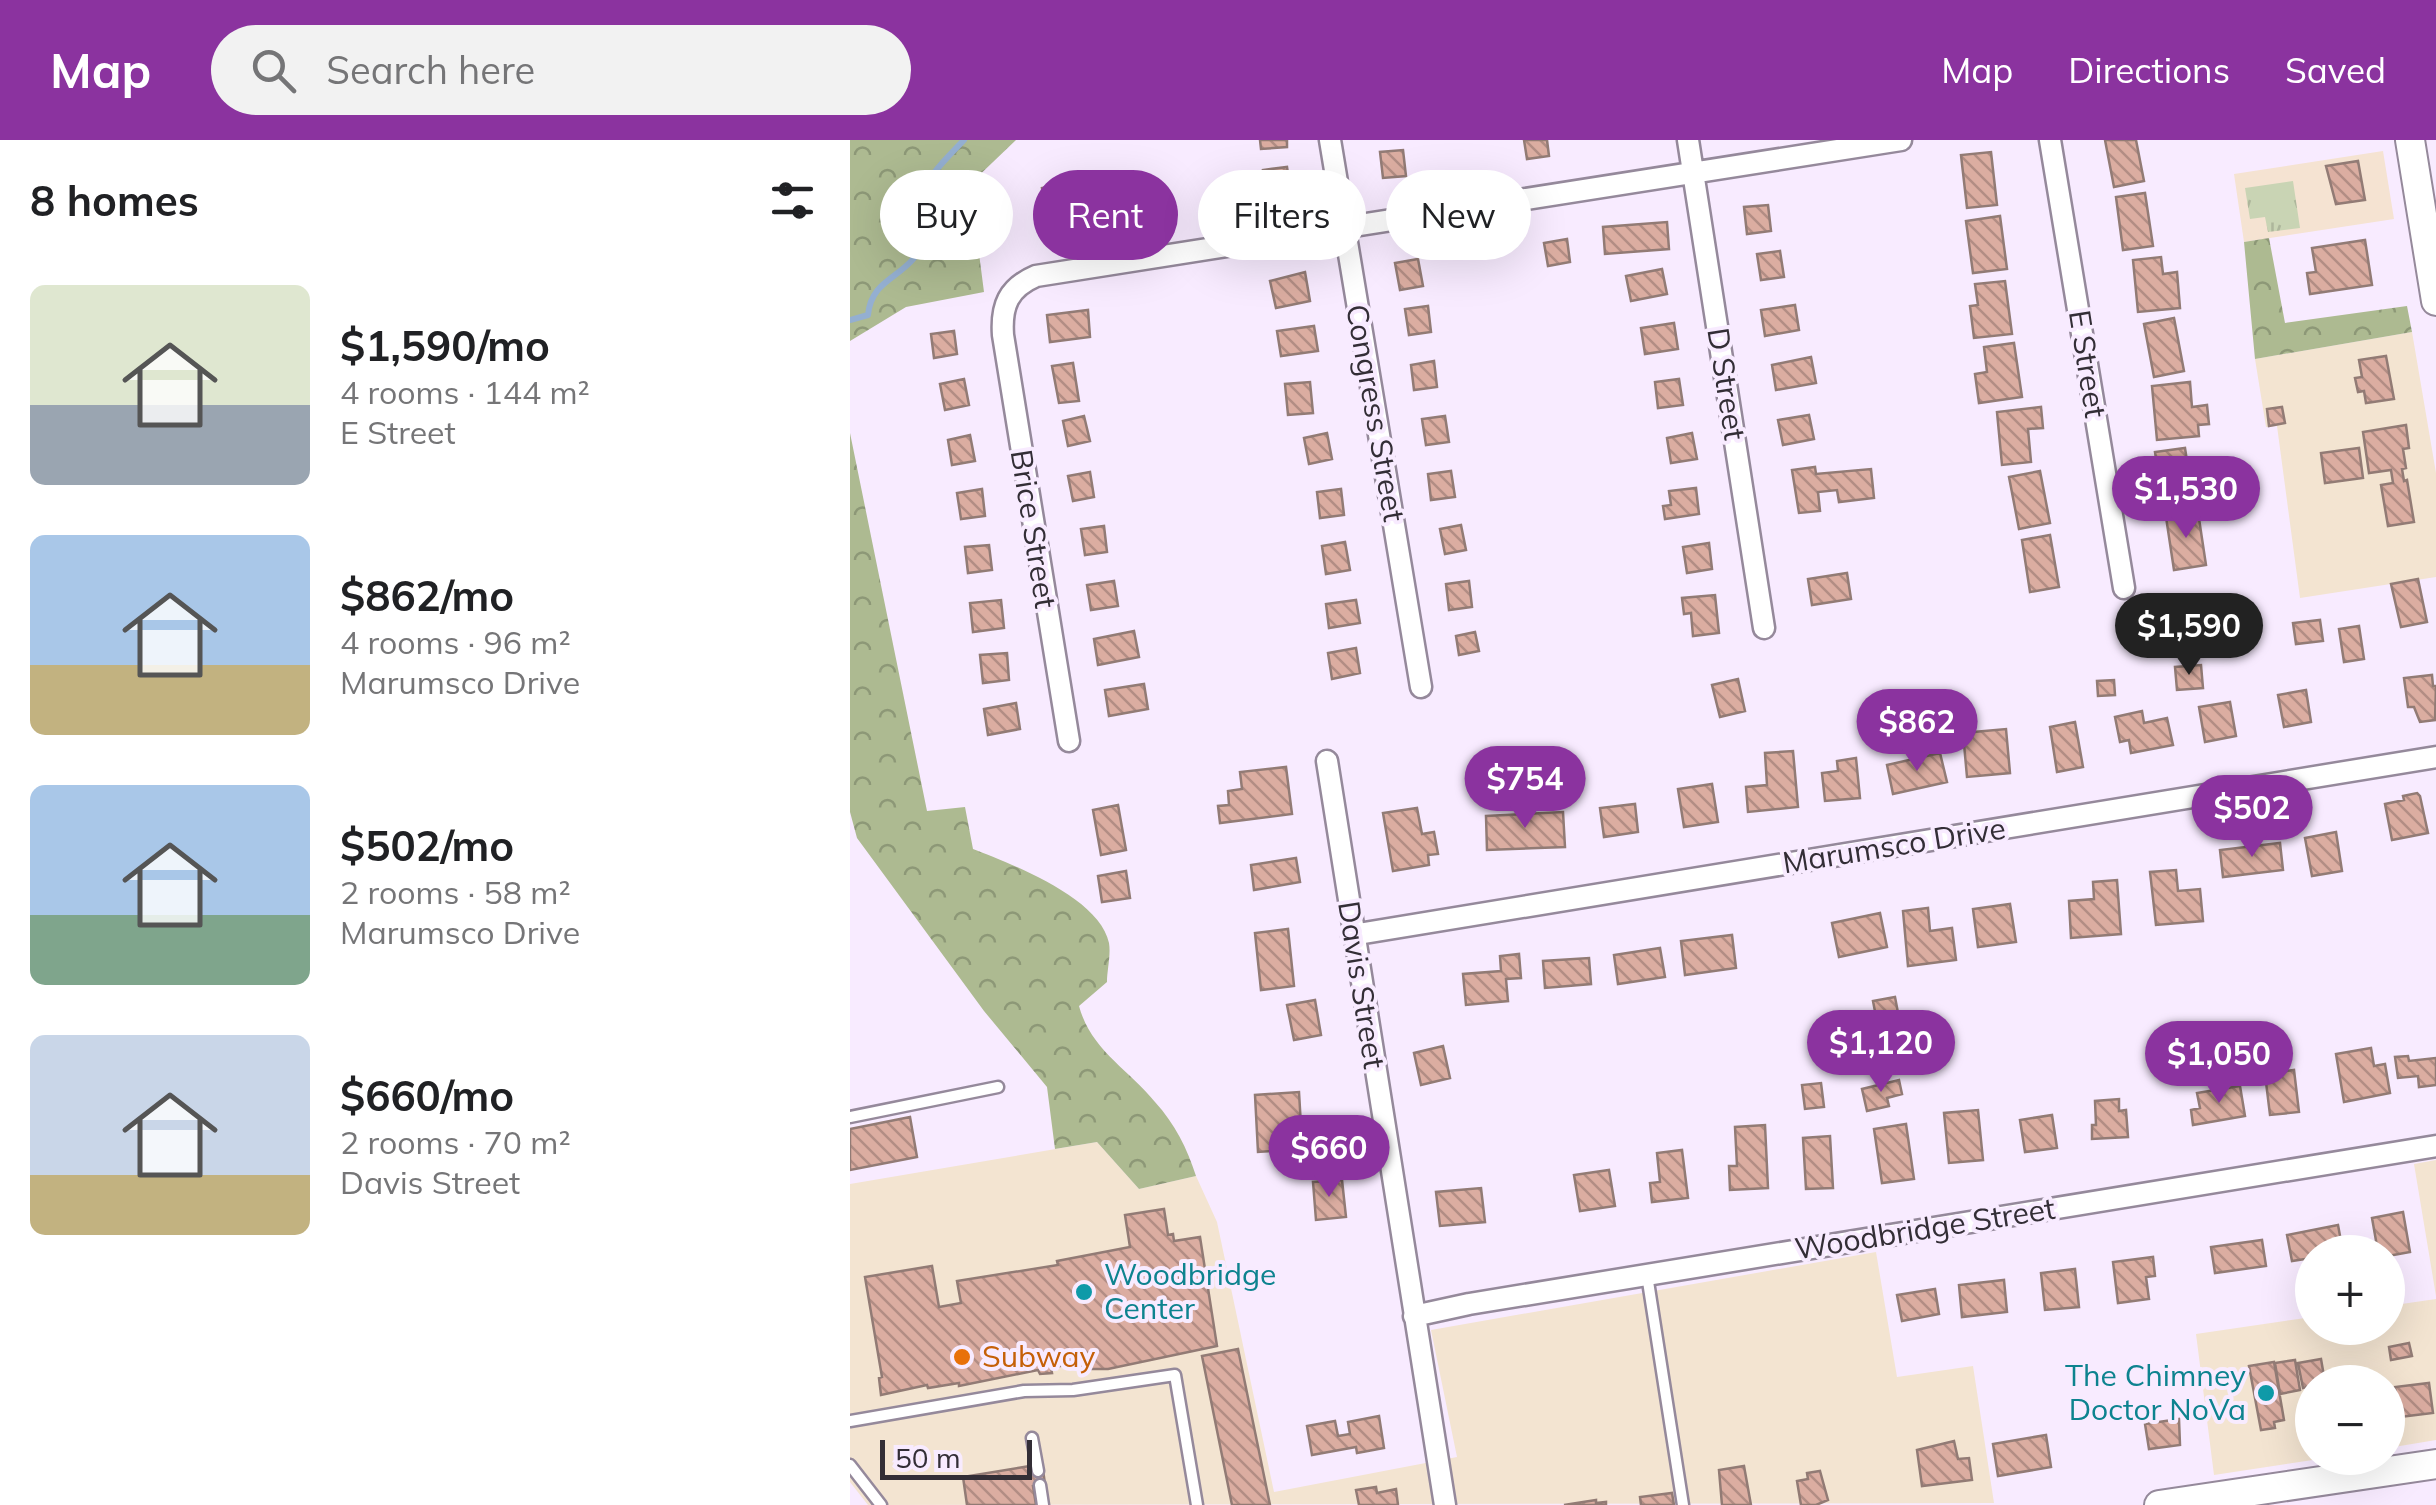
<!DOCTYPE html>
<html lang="en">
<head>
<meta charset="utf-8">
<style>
  body { margin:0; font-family:Mulish,sans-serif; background:#f2f2f2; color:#202124; height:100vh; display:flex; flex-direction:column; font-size:38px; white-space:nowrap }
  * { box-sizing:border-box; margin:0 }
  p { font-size:32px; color:#757577 }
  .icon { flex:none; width:55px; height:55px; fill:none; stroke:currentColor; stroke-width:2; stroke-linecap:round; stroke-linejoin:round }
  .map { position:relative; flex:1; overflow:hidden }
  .side { display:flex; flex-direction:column; background:#fff; width:850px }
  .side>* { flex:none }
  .guide { position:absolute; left:30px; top:30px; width:950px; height:90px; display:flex; gap:20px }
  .controls { position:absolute; left:1445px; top:1095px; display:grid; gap:20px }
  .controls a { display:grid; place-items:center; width:110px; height:110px; border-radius:50%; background:#fff; box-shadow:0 10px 40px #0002; font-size:50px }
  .scale { position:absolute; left:30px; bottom:25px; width:152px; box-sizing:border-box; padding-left:10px; border:5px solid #332e36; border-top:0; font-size:28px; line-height:35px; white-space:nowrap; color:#332e36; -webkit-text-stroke:8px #f8ebff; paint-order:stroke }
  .price { position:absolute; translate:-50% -85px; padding:0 22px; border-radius:35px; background:#8b339f; color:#fff; font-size:32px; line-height:65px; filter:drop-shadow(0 2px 5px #0008) }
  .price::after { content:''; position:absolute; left:50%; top:60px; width:30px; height:22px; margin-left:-15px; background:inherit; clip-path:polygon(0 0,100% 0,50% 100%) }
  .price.on { background:#222; color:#fff }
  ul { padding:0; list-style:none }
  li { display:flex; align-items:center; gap:30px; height:250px; padding:0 30px }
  li span { display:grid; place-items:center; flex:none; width:280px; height:200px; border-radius:15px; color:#555 }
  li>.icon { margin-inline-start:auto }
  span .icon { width:120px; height:120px; fill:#fffc; stroke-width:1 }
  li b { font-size:42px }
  h2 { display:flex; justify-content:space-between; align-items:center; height:120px; padding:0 30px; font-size:42px }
  .tag { padding:0 35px; border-radius:45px; background:#fff; box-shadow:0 10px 40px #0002; font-size:35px; line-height:90px }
  .tag.on { background:#8b339f; color:#fff }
  header { display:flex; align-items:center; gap:60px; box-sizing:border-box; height:140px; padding:0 50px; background:#8b339f; color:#fff }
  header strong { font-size:48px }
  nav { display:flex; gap:55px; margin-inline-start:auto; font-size:35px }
  .search { width:700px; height:90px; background:#f2f2f2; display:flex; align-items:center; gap:25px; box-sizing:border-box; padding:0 35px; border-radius:55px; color:#757577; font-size:38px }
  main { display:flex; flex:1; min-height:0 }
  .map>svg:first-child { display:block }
</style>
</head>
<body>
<header>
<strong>Map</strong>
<div class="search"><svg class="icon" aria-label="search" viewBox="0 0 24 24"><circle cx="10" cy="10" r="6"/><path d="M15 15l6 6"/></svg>Search here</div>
<nav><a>Map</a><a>Directions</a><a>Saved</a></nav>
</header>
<main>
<section class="side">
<h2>8 homes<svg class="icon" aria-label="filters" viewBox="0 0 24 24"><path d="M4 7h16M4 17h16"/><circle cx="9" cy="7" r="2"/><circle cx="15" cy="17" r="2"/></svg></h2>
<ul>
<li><span style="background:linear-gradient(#dfe7d0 60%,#9aa5b1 0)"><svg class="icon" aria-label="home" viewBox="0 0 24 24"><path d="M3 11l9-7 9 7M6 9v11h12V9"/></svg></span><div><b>$1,590/mo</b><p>4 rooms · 144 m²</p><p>E Street</p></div></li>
<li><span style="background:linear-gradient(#a9c7e8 65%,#c2b280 0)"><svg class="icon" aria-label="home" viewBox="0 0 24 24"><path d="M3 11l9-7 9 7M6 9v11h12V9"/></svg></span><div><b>$862/mo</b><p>4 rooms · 96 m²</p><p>Marumsco Drive</p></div></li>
<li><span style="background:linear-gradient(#a9c7e8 65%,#7fa58c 0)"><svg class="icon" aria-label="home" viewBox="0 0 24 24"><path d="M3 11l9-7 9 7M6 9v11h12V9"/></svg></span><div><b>$502/mo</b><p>2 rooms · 58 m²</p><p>Marumsco Drive</p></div></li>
<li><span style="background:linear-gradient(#c9d6e8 70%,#c2b280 0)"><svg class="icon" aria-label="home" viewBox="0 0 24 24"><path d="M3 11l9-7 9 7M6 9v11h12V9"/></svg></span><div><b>$660/mo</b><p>2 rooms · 70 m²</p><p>Davis Street</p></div></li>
</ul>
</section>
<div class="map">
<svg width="1586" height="1365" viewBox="0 0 1586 1365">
  <defs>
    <pattern id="grass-tufts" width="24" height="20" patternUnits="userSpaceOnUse" patternTransform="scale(2.5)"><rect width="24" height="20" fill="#c9d4b4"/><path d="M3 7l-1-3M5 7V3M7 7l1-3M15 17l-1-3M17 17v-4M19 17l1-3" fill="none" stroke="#adb69b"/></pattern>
    <pattern id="forest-crowns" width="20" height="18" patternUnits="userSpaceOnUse" patternTransform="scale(2.5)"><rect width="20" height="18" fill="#adba91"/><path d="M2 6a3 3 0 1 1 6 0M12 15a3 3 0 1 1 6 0" fill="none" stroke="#8d9877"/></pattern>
    <pattern id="building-back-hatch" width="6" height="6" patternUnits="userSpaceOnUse" patternTransform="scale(2.5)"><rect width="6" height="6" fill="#dbada1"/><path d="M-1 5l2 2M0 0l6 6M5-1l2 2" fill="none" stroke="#b28d84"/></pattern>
  </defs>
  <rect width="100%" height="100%" fill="#f8ebff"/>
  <!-- commercial -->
  <path fill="#f3e4d1" d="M1562,192l24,141v104l-136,21 -23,-172 -11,1 -11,-68z
    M247,1002l42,47 57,-13 21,46 57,270 183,-35 -26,-127 445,-78 21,125 76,-11 21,137 -1126,2 -18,-23v-298z
    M1586,1020v136l-22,-132z
    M1586,1159v141l-48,8v-66h-76v76h14l-112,17 -18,-141 116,-17v11h76v-22z"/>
  <!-- education -->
  <path fill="#f5e3d2" d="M1533,11l11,68 -150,23 -10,-68z"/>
  <!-- grass -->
  <path fill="url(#grass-tufts)" d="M1443,41l7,47 -32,4 -3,-15 -15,2 -5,-31z"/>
  <!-- forest -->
  <path fill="url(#forest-crowns)" d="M0,0h166l-46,44 14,108 -78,15 -56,34z
    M1419,98l16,85 122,-17 5,26 -157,27 -11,-117z
    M0,293l77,378 38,-4 8,42c39,15 127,49 136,94 2,12 -2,28 -2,39l-28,24c12,44 48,62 76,96 20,22 32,46 41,74l-57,13 -42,-47 -42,7 -8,-62 -63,-76 -127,-173 -7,-26z"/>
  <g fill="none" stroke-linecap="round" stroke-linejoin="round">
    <!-- stream -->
    <path stroke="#94afd1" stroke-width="6" d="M0,180l18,-5c4,-44 50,-35 59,-87l-10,-22c7,-27 28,-46 47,-66"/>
  </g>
  <!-- building -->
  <path fill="url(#building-back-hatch)" stroke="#927b75" stroke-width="2.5" d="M410,0h27v7l-26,2z
    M674,0h23l2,16 -22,3z
    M1255,0h31l8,41 -30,6z
    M553,10l3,26 -23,2 -3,-26z
    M1141,12l6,53 -30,3 -6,-53z
    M1508,21l7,39 -29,4 -10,-38z
    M437,27l4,27 -23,3 2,13 -25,3 -2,-22 -9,1 -1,-14 15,-3 2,16 15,-2 -2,-19z
    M280,32l7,40 -26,5 -7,-40z
    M218,44l6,42 -26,5 -6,-43z
    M1295,53l8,53 -30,4 -7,-53z
    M918,65l3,26 -24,3 -3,-27z
    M1150,76l7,53 -34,4 -7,-52z
    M817,82l2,27 -64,5 -2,-27z
    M717,99l3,23 -22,4 -4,-23z
    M1515,100l7,45 -62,9 -3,-21 9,-1 -4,-24z
    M930,111l4,26 -23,3 -4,-26z
    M1311,117l2,17 14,-2 3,36 -42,4 -5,-52z
    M568,119l5,27 -23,4 -5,-27z
    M812,129l5,25 -36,7 -5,-25z
    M455,132l5,29 -34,7 -6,-27z
    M1155,141l7,53 -38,4 -4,-32 8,-1 -3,-21z
    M945,165l4,25 -34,6 -4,-26z
    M578,166l3,26 -22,3 -4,-26z
    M238,170l2,27 -40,5 -3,-27z
    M1324,178l10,53 -30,6 -10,-53z
    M824,183l4,26 -33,5 -4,-26z
    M464,186l4,25 -37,5 -4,-25z
    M104,191l3,23 -23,4 -3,-24z
    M1164,203l8,54 -43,6 -4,-29 12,-2 -3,-25z
    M1536,216l8,43 -28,4 -2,-12 -6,1 -3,-14 7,-1 -3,-17z
    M961,217l5,26 -40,7 -4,-25z
    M584,221l3,26 -23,3 -3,-25z
    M223,223l6,38 -20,2 -7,-37z
    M114,239l5,26 -24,5 -5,-26z
    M829,239l4,26 -25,3 -3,-26z
    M460,242l3,31 -25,2 -3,-31z
    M1340,242l2,25 15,-2 2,19 -11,1 1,11 -42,4 -5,-54z
    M1191,267l2,21 -15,1 3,33 -29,3 -5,-53z
    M1432,267l3,16 -16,3 -2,-17z
    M959,275l5,24 -31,6 -5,-25z
    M234,276l6,25 -22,5 -5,-25z
    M595,276l4,26 -23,3 -4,-26z
    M1556,285l3,23 -6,1 3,19 -4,1 2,12 3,-1 7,42 -26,4 -7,-41 12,-2 -2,-13 -22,3 -6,-41z
    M477,293l5,26 -23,5 -5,-26z
    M842,293l5,26 -26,4 -4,-25z
    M120,295l5,26 -23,4 -4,-25z
    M1335,308l8,53 -30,4 -8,-53z
    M1509,308l4,30 -38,5 -4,-30z
    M965,327l1,7 55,-5 3,29 -35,4 -2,-12 -19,2 2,19 -21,2 -7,-43z
    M601,331l4,26 -24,3 -3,-26z
    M1190,331l10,52 -31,6 -10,-52z
    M240,332l4,25 -21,4 -5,-25z
    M846,348l3,26 -34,5 -2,-13 8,-1 -2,-14z
    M132,349l3,27 -24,3 -4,-26z
    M491,349l3,26 -24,3 -3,-26z
    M1348,372l8,53 -32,5 -8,-53z
    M611,385l5,25 -21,4 -5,-25z
    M254,386l3,26 -22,3 -4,-26z
    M1200,395l9,52 -29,5 -8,-52z
    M495,402l5,28 -24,4 -4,-28z
    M859,403l3,26 -25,4 -4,-26z
    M139,405l3,25 -24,3 -3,-26z
    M997,433l4,26 -39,6 -4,-26z
    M1568,439l9,43 -26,5 -10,-43z
    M264,441l4,25 -27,4 -4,-25z
    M619,441l3,26 -23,3 -3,-26z
    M865,455l4,38 -26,3 -2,-23 -7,1 -2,-16z
    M151,460l3,28 -31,4 -3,-29z
    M506,460l4,23 -31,5 -3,-24z
    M1470,480l3,21 -27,3 -3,-21z
    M1509,486l5,33 -20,3 -5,-33z
    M284,491l5,26 -41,8 -4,-26z
    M625,492l4,19 -20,4 -3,-19z
    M506,508l4,25 -28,6 -4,-26z
    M157,513l2,27 -26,3 -3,-28z
    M1351,525l2,23 -26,2 -2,-23z
    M1582,535l1,11h3l-1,34 -15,2 -6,-15h-6l-4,-29z
    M888,539l7,32 -25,6 -8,-32z
    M1264,540l1,15 -17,1 -1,-15z
    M294,544l4,25 -39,7 -4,-26z
    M1456,550l5,32 -27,5 -6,-32z
    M1380,562l6,34 -31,6 -6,-35z
    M166,563l4,26 -32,6 -4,-26z
    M1292,571l2,12 23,-5 6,27 -42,8 -2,-13 -9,2 -5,-25z
    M1225,582l8,45 -26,5 -7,-45z
    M1156,589l4,44 -43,4 -4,-44z
    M943,611l5,56 -50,5 -2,-25 21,-2 -2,-32z
    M1090,613l7,29 -54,12 -6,-29z
    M1006,618l4,40 -35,3 -3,-28 16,-2 -1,-10z
    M436,627l6,47 -72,9 -2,-17 11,-1 -1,-14 14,-2 -2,-17z
    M862,644l6,38 -34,5 -6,-38z
    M1567,653l3,3 8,37 -36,7 -7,-36 19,-4 -1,-4z
    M785,664l3,28 -34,5 -4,-29z
    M268,665l8,45 -25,5 -8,-45z
    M567,668l5,26 12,-2 4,22 -10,1 1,10 -36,6 -10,-58z
    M713,672l2,35 -78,3 -1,-34z
    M1486,692l6,39 -30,5 -7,-38z
    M1430,703l3,27 -60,7 -3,-27z
    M446,718l4,24 -46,8 -3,-25z
    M1326,730l2,21 22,-2 3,32 -47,4 -6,-53z
    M276,731l4,27 -28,4 -4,-26z
    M1267,740l4,54 -50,4 -2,-37 25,-2 -1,-17z
    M1160,764l6,38 -38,5 -5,-38z
    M1078,768l2,23 22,-3 4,32 -48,6 -5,-55z
    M1030,773l7,34 -48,10 -7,-34z
    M438,789l6,57 -33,4 -6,-57z
    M882,795l4,33 -51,7 -4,-34z
    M810,808l5,29 -47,7 -4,-29z
    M669,814l2,24 -15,1 2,22 -42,4 -3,-31 38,-3 -1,-15z
    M739,818l2,26 -46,4 -2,-27z
    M1045,857l8,42 -22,4 -8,-42z
    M465,860l6,35 -27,5 -7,-35z
    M593,906l7,32 -29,7 -7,-32z
    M1521,908l3,18 11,-2 5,29 -46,9 -8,-48z
    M1558,916l1,5 27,-3v27l-17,2 -1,-11 -20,2 -3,-21z
    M1444,930l5,42 -29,3 -5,-41z
    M1049,940l3,14 -15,4 2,8 -22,5 -5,-22z
    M971,943l3,24 -19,2 -3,-24z
    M1390,946l5,30 -52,9 -2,-15 9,-2 -3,-15z
    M449,952l2,34 15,-1 1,23 -59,4 -3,-57z
    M1269,959v12l7,-1 2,27 -36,2v-14h4l-1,-24z
    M1128,970l5,50 -34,3 -5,-50z
    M1202,975l5,33 -32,4 -5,-32z
    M60,977l7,40 -67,13v-41z
    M1056,984l8,55 -32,4 -8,-54z
    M915,985l3,63 -38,2 -1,-24h8l-2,-39z
    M980,996l3,52 -27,1 -3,-51z
    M832,1010l6,48 -36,4 -2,-19 10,-1 -3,-29z
    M759,1030l6,36 -35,5 -6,-36z
    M492,1040l4,37 -30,3 -3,-38z
    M631,1048l4,34 -45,4 -4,-34z
    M314,1069l4,26 5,-1 1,7 26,-4 17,109 -109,23h-33l-1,-6 -23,5 1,5 -12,1 -2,-4 -79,16v-3l-31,5 -1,-3 -46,10 -2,-17 3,-1 -17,-100 67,-11 7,41 22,-4 -4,-22 101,-16 -1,-4 73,-14 -5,-32z
    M1553,1072l7,40 -22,4v-4h-10l-6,-34z
    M1488,1085l5,27h-31v6l-20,3 -5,-26z
    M1412,1100l4,26 -51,7 -4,-26z
    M1303,1117l2,19 -9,1 3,22 -31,4 -5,-41z
    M1225,1129l4,38 -34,3 -4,-37z
    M1154,1140l3,32 -45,5 -3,-32z
    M1085,1149l4,25 -37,7 -5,-26z
    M1559,1203l3,13 -21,4 -2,-13z
    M388,1209l32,156h-38l-30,-149z
    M1471,1219l4,23h-13v4l-9,2 -5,-25z
    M1445,1220l5,30 -20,4 -5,-31z
    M1424,1222l10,58 -10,2 1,6 -14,2 -12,-64z
    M1579,1243l4,30 -34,4 -4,-30z
    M529,1276l5,32 -27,5 -1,-6 -44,8 -5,-29 28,-5 3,15 12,-2 -2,-12z
    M1329,1279l1,26 -31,4 -4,-25z
    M1196,1295l5,32 -53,9 -5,-32z
    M1104,1301l4,18 11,-1 3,22 -50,6 -5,-36z
    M180,1326l1,6 12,-2 2,14 -12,2 3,19h-69l-4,-28z
    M894,1326l7,39h-29l-3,-35z
    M970,1331l8,29 -12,5h-15l-4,-24 11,-2 -1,-6z
    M526,1347l1,6 19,-4 2,16h-39l-3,-15z
    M822,1353l2,12h-33l-1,-8z
    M746,1360v3l10,-1v3h-42z"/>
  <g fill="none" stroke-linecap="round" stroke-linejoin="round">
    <!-- service casing -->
    <g stroke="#95899b" stroke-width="15">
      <path id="service" d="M0,977l148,-30
        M797,1135l36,230
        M0,1281l174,-30 49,-1 102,-15 22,130
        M182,1298l6,33
        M0,1325l31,40
        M190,1345l3,20"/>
    </g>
    <!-- minor casing -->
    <g stroke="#95899b" stroke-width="25">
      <path id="minor" d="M480,0l91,547
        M838,0l76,488
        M1200,0l74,448
        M219,601l-66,-406c-2,-29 5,-47 33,-59l865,-136
        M477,621l118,744
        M502,795l1084,-178
        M564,1176l55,-12 967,-158"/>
    </g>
    <!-- secondary casing -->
    <g stroke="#95899b" stroke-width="32">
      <path id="secondary" d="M1560,0l26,161
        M1309,1365l277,-41"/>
    </g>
    <!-- service -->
    <use href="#service" stroke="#fff" stroke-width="10"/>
    <!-- minor -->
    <use href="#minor" stroke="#fff" stroke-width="20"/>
    <!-- secondary -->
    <use href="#secondary" stroke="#fff" stroke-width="28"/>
  </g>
  <!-- markers -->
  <g fill="#0f9aa8" stroke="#f8ebff" stroke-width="4">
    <circle cx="234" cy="1152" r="10"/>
    <circle cx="1416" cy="1253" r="10"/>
  </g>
  <circle fill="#e8710a" stroke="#f8ebff" stroke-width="4" cx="112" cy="1217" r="10"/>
  <g text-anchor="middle" stroke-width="8" stroke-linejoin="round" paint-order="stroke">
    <!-- street labels -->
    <g font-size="30" fill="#332e36" stroke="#f8ebff">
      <text transform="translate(1237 224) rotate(81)" y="10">E Street</text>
      <text transform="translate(876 244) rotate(81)" y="10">D Street</text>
      <text transform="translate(525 273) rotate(80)" y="10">Congress Street</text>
      <text transform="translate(183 389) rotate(81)" y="10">Brice Street</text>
      <text transform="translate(1044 706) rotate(-9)" y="10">Marumsco Drive</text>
      <text transform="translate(511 845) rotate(81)" y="10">Davis Street</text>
      <text transform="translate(1075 1089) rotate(-9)" y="10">Woodbridge Street</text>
    </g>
    <!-- culture labels -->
    <g font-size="30" fill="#0d838f" stroke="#f8ebff" text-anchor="start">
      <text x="254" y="1145">Woodbridge<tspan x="254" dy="34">Center</tspan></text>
      <text x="1396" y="1246" text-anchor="end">The Chimney<tspan x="1396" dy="34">Doctor NoVa</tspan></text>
    </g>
    <!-- food labels -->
    <g font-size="30" fill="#c56008" stroke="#f8ebff" text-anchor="start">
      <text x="132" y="1227">Subway</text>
    </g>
  </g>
</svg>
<div class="controls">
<a>+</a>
<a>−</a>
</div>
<div class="scale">50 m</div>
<b class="price" style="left:1336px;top:401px">$1,530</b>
<b class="price on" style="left:1339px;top:538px">$1,590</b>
<b class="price" style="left:1067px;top:634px">$862</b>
<b class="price" style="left:675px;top:691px">$754</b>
<b class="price" style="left:1402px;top:720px">$502</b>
<b class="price" style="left:1031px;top:955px">$1,120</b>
<b class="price" style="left:1369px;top:966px">$1,050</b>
<b class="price" style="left:479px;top:1060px">$660</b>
<div class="guide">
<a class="tag">Buy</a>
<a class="tag on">Rent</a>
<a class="tag">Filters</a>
<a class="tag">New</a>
</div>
</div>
</main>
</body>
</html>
